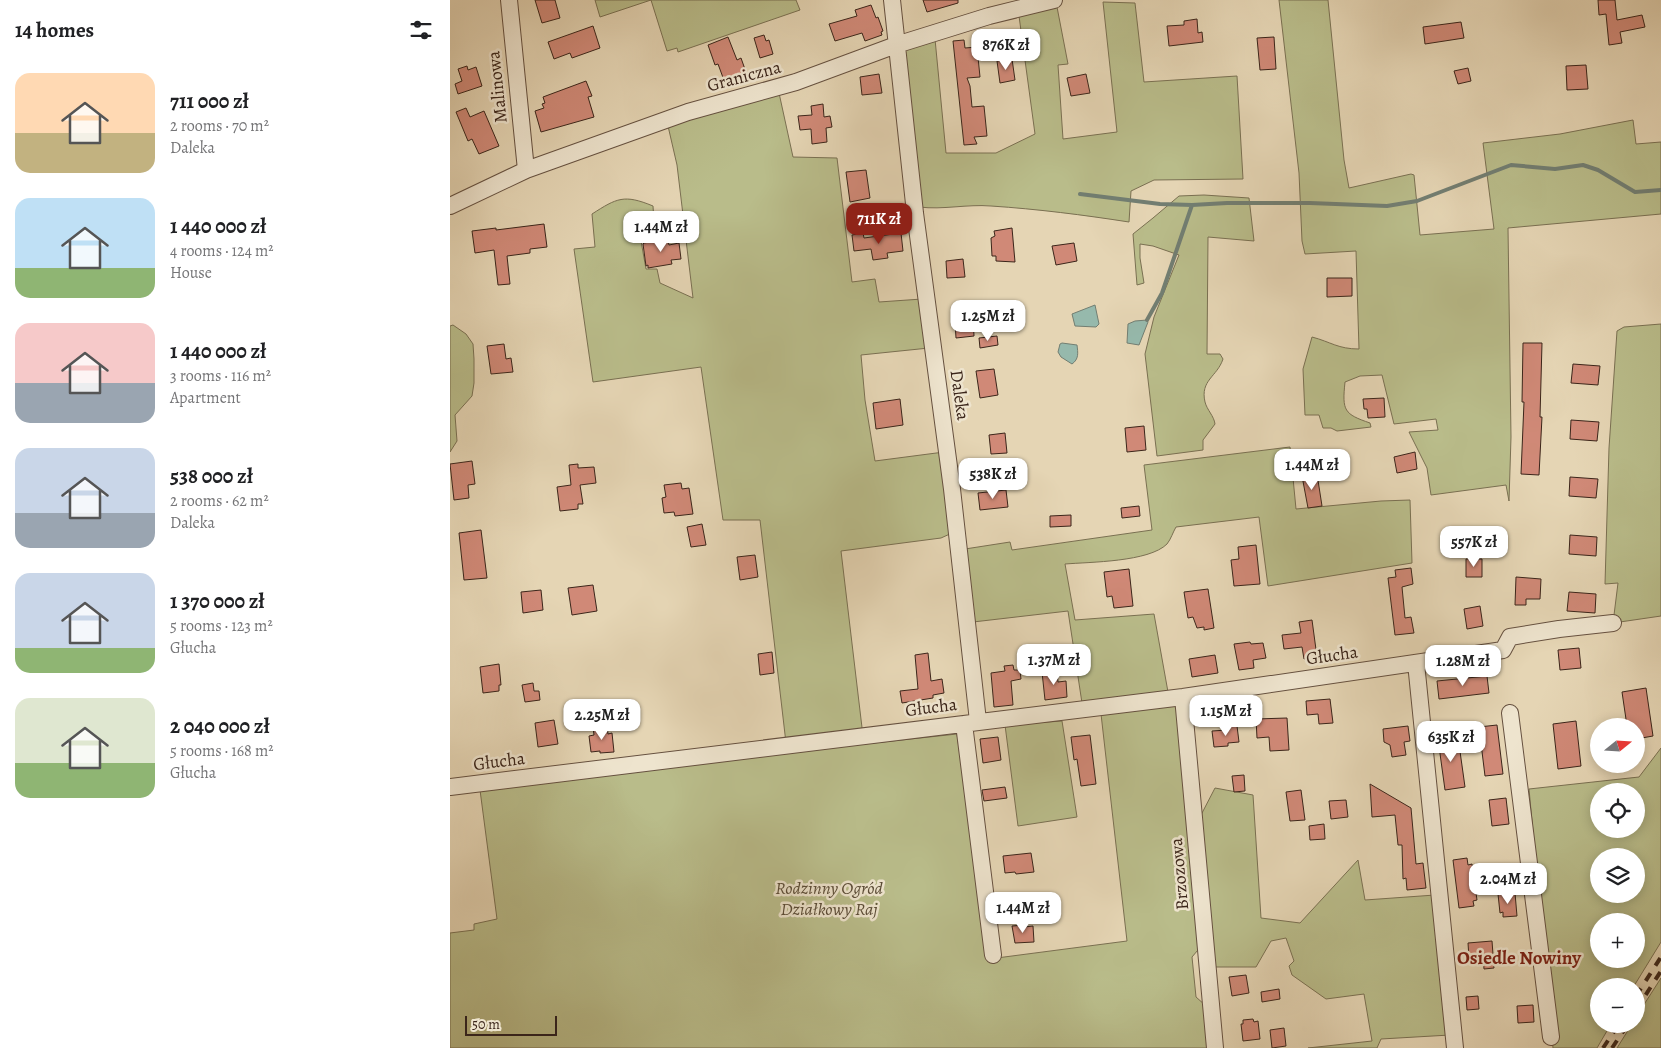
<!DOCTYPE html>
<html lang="en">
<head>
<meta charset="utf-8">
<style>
  body { margin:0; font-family:Alegreya,serif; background:#f2f2f2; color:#202124; height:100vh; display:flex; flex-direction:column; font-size:19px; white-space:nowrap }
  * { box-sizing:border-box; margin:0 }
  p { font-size:16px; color:#757577 }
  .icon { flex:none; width:28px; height:28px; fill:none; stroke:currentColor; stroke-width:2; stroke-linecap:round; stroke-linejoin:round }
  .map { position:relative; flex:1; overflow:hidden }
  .sheet { display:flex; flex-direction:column; background:#fff; width:450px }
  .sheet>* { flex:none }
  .needle { width:32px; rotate:72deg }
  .tools { position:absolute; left:1140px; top:718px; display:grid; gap:10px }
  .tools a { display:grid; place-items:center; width:55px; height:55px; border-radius:50%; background:#fff; box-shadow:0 2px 12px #0003; font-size:25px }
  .scale { position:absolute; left:15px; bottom:12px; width:92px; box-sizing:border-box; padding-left:5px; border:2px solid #3b251a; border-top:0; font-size:14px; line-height:18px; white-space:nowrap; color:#3b251a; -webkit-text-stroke:4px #eee4ce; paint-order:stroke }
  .price { position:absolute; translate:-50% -42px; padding:0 11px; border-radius:10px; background:#fff; color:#222; font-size:16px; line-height:32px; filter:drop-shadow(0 1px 2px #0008) }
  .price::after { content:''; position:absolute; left:50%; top:30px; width:15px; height:11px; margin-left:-8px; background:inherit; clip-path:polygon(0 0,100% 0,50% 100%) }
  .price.selected { background:#8f2418; color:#fff }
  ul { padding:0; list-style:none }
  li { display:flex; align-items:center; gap:15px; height:125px; padding:0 15px }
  li span { display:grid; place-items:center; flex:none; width:140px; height:100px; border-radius:15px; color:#555 }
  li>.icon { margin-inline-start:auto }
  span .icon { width:60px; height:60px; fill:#fffc; stroke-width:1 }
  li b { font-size:21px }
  h2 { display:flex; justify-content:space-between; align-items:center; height:60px; padding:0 15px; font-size:21px }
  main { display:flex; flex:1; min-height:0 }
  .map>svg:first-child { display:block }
</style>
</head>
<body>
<main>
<section class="sheet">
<h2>14 homes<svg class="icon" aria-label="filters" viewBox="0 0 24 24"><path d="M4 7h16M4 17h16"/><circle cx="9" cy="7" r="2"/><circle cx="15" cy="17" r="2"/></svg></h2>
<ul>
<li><span style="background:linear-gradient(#ffd9b3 60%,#c2b280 0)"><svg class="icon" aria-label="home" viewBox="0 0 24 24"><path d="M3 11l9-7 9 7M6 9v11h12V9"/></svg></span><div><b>711 000 zł</b><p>2 rooms · 70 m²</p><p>Daleka</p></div></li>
<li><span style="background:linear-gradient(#bfe0f5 70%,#8fb573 0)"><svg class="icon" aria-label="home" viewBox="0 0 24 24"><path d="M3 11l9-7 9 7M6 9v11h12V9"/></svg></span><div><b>1 440 000 zł</b><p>4 rooms · 124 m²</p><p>House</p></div></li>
<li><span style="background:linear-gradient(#f6c9c9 60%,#9aa5b1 0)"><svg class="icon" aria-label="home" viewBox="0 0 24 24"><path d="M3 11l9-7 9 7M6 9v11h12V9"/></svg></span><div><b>1 440 000 zł</b><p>3 rooms · 116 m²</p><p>Apartment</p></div></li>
<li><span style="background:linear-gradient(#c9d6e8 65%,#9aa5b1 0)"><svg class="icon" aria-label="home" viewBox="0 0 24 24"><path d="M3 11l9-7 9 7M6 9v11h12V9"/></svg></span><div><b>538 000 zł</b><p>2 rooms · 62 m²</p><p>Daleka</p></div></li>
<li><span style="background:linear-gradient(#c9d6e8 75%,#8fb573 0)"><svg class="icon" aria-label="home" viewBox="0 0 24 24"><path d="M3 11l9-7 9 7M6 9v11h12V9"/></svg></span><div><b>1 370 000 zł</b><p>5 rooms · 123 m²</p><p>Głucha</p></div></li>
<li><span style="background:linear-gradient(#dfe7d0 65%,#8fb573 0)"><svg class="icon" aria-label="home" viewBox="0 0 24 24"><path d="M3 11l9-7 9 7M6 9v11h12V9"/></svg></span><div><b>2 040 000 zł</b><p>5 rooms · 168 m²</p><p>Głucha</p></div></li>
</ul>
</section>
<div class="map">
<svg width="1211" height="1048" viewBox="0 0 1211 1048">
  <rect width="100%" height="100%" fill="#e5d5b4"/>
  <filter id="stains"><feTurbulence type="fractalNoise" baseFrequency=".004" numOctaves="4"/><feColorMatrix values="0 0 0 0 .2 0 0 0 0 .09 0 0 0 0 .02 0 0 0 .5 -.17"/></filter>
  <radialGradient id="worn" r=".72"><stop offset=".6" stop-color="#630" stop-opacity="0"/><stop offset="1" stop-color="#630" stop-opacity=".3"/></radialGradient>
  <!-- green -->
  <path fill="#b9bc8a" stroke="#7a7052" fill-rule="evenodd" d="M145,0h201l4,10 -122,42 -1,-4 -10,3 -16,-51 -51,17z
    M829,0h49l16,160 5,28 62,-14 3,1 6,60 74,-6 -11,-86 77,-9 73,-14 3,24 25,-2v72l-153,14 3,209 -2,64 -3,-16 -75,10 -4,-27 -18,-36 29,-2 -2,-11 -42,5 -12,-49 -22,1 -15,6c-3,29 -1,32 25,41l1,4 -34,4 -6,-3h-8l-4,-13h-14l-2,-46 9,-32c19,5 26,12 47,12l-3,-98 -51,3 -3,-13 -3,-68z
    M653,2l32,1 9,79 93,-6 6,103 -89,1 -23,11 -2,31c-45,-7 -92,-13 -138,-16 -24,-2 -48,4 -72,1l-17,-159 33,-9 11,114h50l39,-19 -16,-118 38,-9 11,57 -10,1 5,74 54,-7z
    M329,93l14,64 44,1 15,124 23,-3 4,23 43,-3 7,49 -68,7 4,45 10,61 69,-9 8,81 -11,5 -100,13 22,185 -77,7 -26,-223h-37l-22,-153 -108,15 -19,-133 21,-2 -3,-33c25,-16 32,-20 61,-8l2,32 -14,3 5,28h11l3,14 33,15 -16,-133 -9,-39z
    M754,195l45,3 5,43 -46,-4 -1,117h13l3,5c-6,18 -23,21 -18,43 2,8 9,14 10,22l-12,16v10l-46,6 -12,-102 9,-37 25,-62 -26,-9 -13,-2v14l4,25 -7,2 -4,-51 20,-16 26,-22z
    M1211,324v292l-48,7 5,-40 -13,1 4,-136 8,-117 7,-4z
    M3,325l13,9 7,10 1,15v24l-2,13 -17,19 2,26 -7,11v-126z
    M840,447l6,62 85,-8 29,-1 2,63 -144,23 -9,-69 -83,10c-3,5 -5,12 -9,17 -18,18 -77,18 -102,20l10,56 79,-6 14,78 -86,11 -14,-92 -95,11 -8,-73 45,-7 2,8 140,-20 -8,-65z
    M730,702l23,242 -11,13 4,40 9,8 4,43h-759v-115l24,-3v-6l23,-5 -17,-129 282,-35 195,-21 32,225 138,-18 -26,-227z
    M612,721l15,96 -59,9 -13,-101z
    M1211,748v194l-27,44h-35v38h12l-14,24h-44l-24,-259 110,-12zM1149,791h37v38h-37zM1149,856h37v38h-37zM1149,921h37v38h-37z
    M765,788l38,7 8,123 39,5 58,-63 7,40 70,-5 15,140 -69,4 -4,9h-69l64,-7 -8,-47 -38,5 -34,-24 -3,-9 5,-5 -8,-23 -15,3 -15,26h-42l-13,-152z
    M1211,978v70h-44l15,-24h4v-7z"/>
  <!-- water -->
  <path fill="#96b9ac" stroke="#727e72" d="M645,305l4,19 -3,3 -21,-1 -3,-12z
    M697,320l1,2 -9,23 -12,-2 1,-19 7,-3z
    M612,343l15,2c1,8 2,14 -5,19l-11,-7 -3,-5 2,-8z"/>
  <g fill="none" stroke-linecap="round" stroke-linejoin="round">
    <!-- stream -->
    <path stroke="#727e72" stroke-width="4" d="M630,194l80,10 32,1 35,-2h83l77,3 30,-5 94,-36 44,4 28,-4 15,5 37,22 26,-2
      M697,320l15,-27 30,-88"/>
  </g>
  <!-- building -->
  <path fill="#d08977" stroke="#3b251a" d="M85,0h20l5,18 -18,5z
    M473,0h35v3l-31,9z
    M1148,0h17l2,20 25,-5 3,12 -25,5 2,11 -13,2 -3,-31 -7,1z
    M421,5l5,13 2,-1 5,14 -2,1 1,3 -17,6 -3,-8 -27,8 -6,-17 28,-8 -2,-6z
    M747,19l1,14 4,-1 1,10 -34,4 -2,-20 17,-1v-4z
    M1011,22l3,16 -39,6 -2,-17z
    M143,26l7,22 -28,10 -2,-5 -16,6 -6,-17z
    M314,35l2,6 3,-1 4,14 -13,4 -6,-20z
    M278,37l9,23 4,-2 6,17 -22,8 -7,-19 -3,1 -7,-20z
    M824,37l2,32 -16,1 -3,-32z
    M514,40l1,8 12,-1 3,30 -13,1 3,8 2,21 12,-1 3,30 -13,1 3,7 -13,1 -11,-104z
    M562,59l3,21 -15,3 -3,-22z
    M1136,65l2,24 -21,1 -1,-24z
    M17,66l1,4 8,-3 6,19 -24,8 -3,-10 7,-3 -4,-12z
    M1018,68l3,13 -13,3 -4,-13z
    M429,74l3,19 -20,2 -2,-18z
    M636,74l4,19 -19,3 -4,-18z
    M136,81l6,15 -4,1 6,20 -53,15 -6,-21 9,-3 -2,-4 3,-1 -2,-6z
    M373,104l1,13 6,-1 2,11 -6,1 1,14 -15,2 -1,-15 -11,1 -2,-14 14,-1 -1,-9z
    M16,108l4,9 14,-6 15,35 -20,8 -7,-15 -4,2 -12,-29z
    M416,170l4,28 -20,4 -4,-30z
    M94,224l3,23 -17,2v4l-23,3 3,28 -12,1 -4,-35 -19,3 -3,-22 24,-3v2z
    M562,228l3,34 -19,-1v-5h-4l-1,-18 4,-2 -1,-5z
    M413,233l1,5 37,-5 2,18 -16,2 1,5 -15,2 -2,-11 -17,2 -2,-16z
    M211,240v2l7,-1 1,4 10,-2 2,16 -10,1 1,4 -24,4v-3l-2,1 -3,-22 1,-1z
    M624,243l3,18 -21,4 -4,-19z
    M513,259l2,18 -18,1 -1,-17z
    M877,278h25v18l-25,1z
    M523,317l1,19 -18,2 -1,-16 8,-1v-3z
    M547,336l1,9 -18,3 -1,-10z
    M1073,343h19l-2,74h2l-3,58 -18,-1 3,-72h-2z
    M54,344l2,15 5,-1 2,14 -22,2 -4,-28z
    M1123,364l27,2 -2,19 -27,-2z
    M544,369l4,26 -18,3 -4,-27z
    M934,398l1,19 -17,1 -1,-9h-3l-1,-10z
    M450,399l3,26 -27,4 -3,-26z
    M1121,420l28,2 -2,19 -27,-2z
    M694,426l2,24 -19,2 -2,-24z
    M555,433l2,20 -16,1 -2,-19z
    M965,452l2,17 -20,4 -3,-16z
    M22,461l3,23 -7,1 1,13 -15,2 -4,-36z
    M128,464v4l16,-1 2,16 -16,2 3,19h-5v5l-18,2 -3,-24 14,-2 -2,-20z
    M867,474l5,32 -14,2 -6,-32z
    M1120,477l28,2 -2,19 -27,-2z
    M231,483l1,6 7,-1 4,26 -18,2 -1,-4 -10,1 -2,-15 4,-1 -2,-12z
    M556,490l2,17 -28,3 -2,-17z
    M689,506l1,10 -18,2 -1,-10z
    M621,515v11l-21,1v-11z
    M252,524l4,21 -15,2 -4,-20z
    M31,530l6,48 -23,2 -5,-47z
    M1120,535l27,2 -1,19 -27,-2z
    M806,545l4,39 -26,2 -3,-26 8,-1 -1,-12z
    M305,555l3,22 -18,3 -3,-23z
    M1016,559h16v18h-16z
    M961,568l2,16 -11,3 3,31 6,-1 3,16 -19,2 -7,-57 8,-1 -1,-7z
    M679,569l4,37 -19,2 -2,-12 -5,1 -3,-25z
    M1066,577l25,2 -1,20h-14v6h-11z
    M143,585l4,26 -25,4 -4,-27z
    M758,589l6,39 -10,2v-3l-7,1 -4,-11 -5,1 -4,-26z
    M91,590l2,20 -20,3 -2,-21z
    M1119,592l27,2 -1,19 -28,-2z
    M1030,606l3,20 -16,3 -3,-20z
    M862,620l5,37 -13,2 -2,-12 -18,2 -2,-14 19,-2 -2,-11z
    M800,642l1,2 12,-1 3,15 -13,2 1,8 -15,2 -5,-26z
    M1129,648l2,20 -21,2 -2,-20z
    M322,652l2,21 -14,2 -2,-21z
    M478,653l3,28 11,-2 2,14 -11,2v3l-31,5 -2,-12 18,-2 -3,-34z
    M765,655l3,18 -26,4 -3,-18z
    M49,664l2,21h-2v6l-16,2 -3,-26z
    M563,665l1,5h6l1,9 -10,2 2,24 -19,2 -3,-34 14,-2 -1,-5z
    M607,671l1,11 8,-1 1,16 -22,3 -3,-28z
    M1037,676l2,17 -50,6 -2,-18z
    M83,683l1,8h5l1,9 -15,2 -3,-17z
    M1196,688l7,48 -17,3v-13h-9l-5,-34z
    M880,699l3,24 -14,1 -1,-10 -11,1 -1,-14z
    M837,718l2,32 -19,1 -1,-14 -12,1 -1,-19z
    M104,720l4,24 -20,3 -3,-24z
    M1126,721l5,45 -23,3 -5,-45z
    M1047,725l6,49 -18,2 -6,-49z
    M157,726l1,8 4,-1 2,19 -14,1v-2l-9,1 -2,-16 5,-1 -1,-8z
    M787,726l2,16 -11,1v3l-14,1 -2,-16 15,-1 -1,-3z
    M958,726l2,15 -6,1 2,13 -14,2 -2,-12 -6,-3 -1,-13z
    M640,735l6,49 -15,2 -4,-27 -3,1 -3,-23z
    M548,737l3,23 -18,3 -3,-24z
    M1008,737l7,50 -20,3 -7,-51z
    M794,775l1,16 -11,1 -2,-16z
    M920,784l41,24 5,56 7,-1 3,25 -19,2 -1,-12 -3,1 -1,-34h-4l-3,-30 -23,2z
    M555,787l2,11 -23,3 -2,-11z
    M851,790l4,30 -15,1 -4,-29z
    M1056,798l3,26 -17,2 -3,-26z
    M896,800l2,17 -17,2 -2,-18z
    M874,824l1,15 -15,1 -1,-14z
    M581,853l3,19 -18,2 -1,-2 -10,1 -2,-17z
    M1017,858l1,7 4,-1 5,36 -4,1 1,5 -15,2 -6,-48z
    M1065,893l2,23 -14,1v-5l-3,1 -2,-19z
    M574,925v2l9,-1 1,16 -19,1 -3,-17z
    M1042,941l2,27 -10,1 -1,-12 -14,1 -1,-15z
    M796,975l3,18 -17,3 -3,-19z
    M829,989l1,10 -18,3 -1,-10z
    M1028,996l1,13 -12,1 -1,-13z
    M1083,1005l1,17 -16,1 -1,-17z
    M803,1019l1,3 4,-1 2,18 -17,2 -2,-17h2v-4z
    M834,1028l2,18 -14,2 -2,-18z"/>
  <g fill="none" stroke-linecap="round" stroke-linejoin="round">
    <!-- minor casing -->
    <g stroke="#665140" stroke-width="18">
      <path id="minor" d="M59,0l17,170
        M442,0l23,213 37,276 26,232
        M0,206l76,-36 162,-58 108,-30 100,-37 93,-29 65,-16
        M966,663l39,385
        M733,697l32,351
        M1060,713l41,324
        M514,724l29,231
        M0,787l733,-90 320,-47 7,-13 49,-8 54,-6"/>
    </g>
    <!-- minor -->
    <use href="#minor" stroke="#eee4ce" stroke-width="16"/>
    <!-- rail -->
    <path stroke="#3b251a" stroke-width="4" stroke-dasharray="9 9" stroke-linecap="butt" d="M1186,996l25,-39
      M1186,1010l25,-39
      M1153,1048l16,-24
      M1162,1048l16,-24"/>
  </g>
  <g text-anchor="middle" stroke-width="5" stroke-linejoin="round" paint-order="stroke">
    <!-- street labels -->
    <g font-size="18" fill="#3b251a" stroke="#eee4ce">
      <text transform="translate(294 76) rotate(-15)" y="6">Graniczna</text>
      <text transform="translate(47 87) rotate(-96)" y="6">Malinowa</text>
      <text transform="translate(510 395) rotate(82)" y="6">Daleka</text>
      <text transform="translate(882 655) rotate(-8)" y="6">Głucha</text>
      <text transform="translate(481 707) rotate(-7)" y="6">Głucha</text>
      <text transform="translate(49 761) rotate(-7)" y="6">Głucha</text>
      <text transform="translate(729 874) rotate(-95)" y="6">Brzozowa</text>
    </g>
    <!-- park labels -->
    <g font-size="18" font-style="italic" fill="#5a4b36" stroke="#eee4ce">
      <text x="379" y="894">Rodzinny Ogród<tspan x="379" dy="21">Działkowy Raj</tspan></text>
    </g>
    <!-- neighbourhood labels -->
    <g font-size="19" font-weight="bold" fill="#7a1f14" stroke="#eee4ce">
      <text x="1069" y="964">Osiedle Nowiny</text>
    </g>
  </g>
  <rect width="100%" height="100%" filter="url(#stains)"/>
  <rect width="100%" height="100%" fill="url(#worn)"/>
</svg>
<div class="tools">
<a><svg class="needle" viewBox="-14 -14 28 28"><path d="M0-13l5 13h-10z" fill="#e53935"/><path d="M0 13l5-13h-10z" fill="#757577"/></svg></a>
<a><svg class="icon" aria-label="locate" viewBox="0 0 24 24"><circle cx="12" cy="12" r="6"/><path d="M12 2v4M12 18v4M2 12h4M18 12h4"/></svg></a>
<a><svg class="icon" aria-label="layers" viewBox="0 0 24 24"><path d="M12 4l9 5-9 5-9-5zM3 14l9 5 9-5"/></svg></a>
<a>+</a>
<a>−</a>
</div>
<div class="scale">50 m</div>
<b class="price" style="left:556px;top:71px">876K zł</b>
<b class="price selected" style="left:429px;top:245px">711K zł</b>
<b class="price" style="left:211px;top:253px">1.44M zł</b>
<b class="price" style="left:538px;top:342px">1.25M zł</b>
<b class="price" style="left:862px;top:491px">1.44M zł</b>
<b class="price" style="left:543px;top:500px">538K zł</b>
<b class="price" style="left:1024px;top:568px">557K zł</b>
<b class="price" style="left:604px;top:686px">1.37M zł</b>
<b class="price" style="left:1013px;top:687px">1.28M zł</b>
<b class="price" style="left:776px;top:737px">1.15M zł</b>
<b class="price" style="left:152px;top:741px">2.25M zł</b>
<b class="price" style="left:1001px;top:763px">635K zł</b>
<b class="price" style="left:1058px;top:905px">2.04M zł</b>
<b class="price" style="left:573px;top:934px">1.44M zł</b>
</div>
</main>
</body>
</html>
